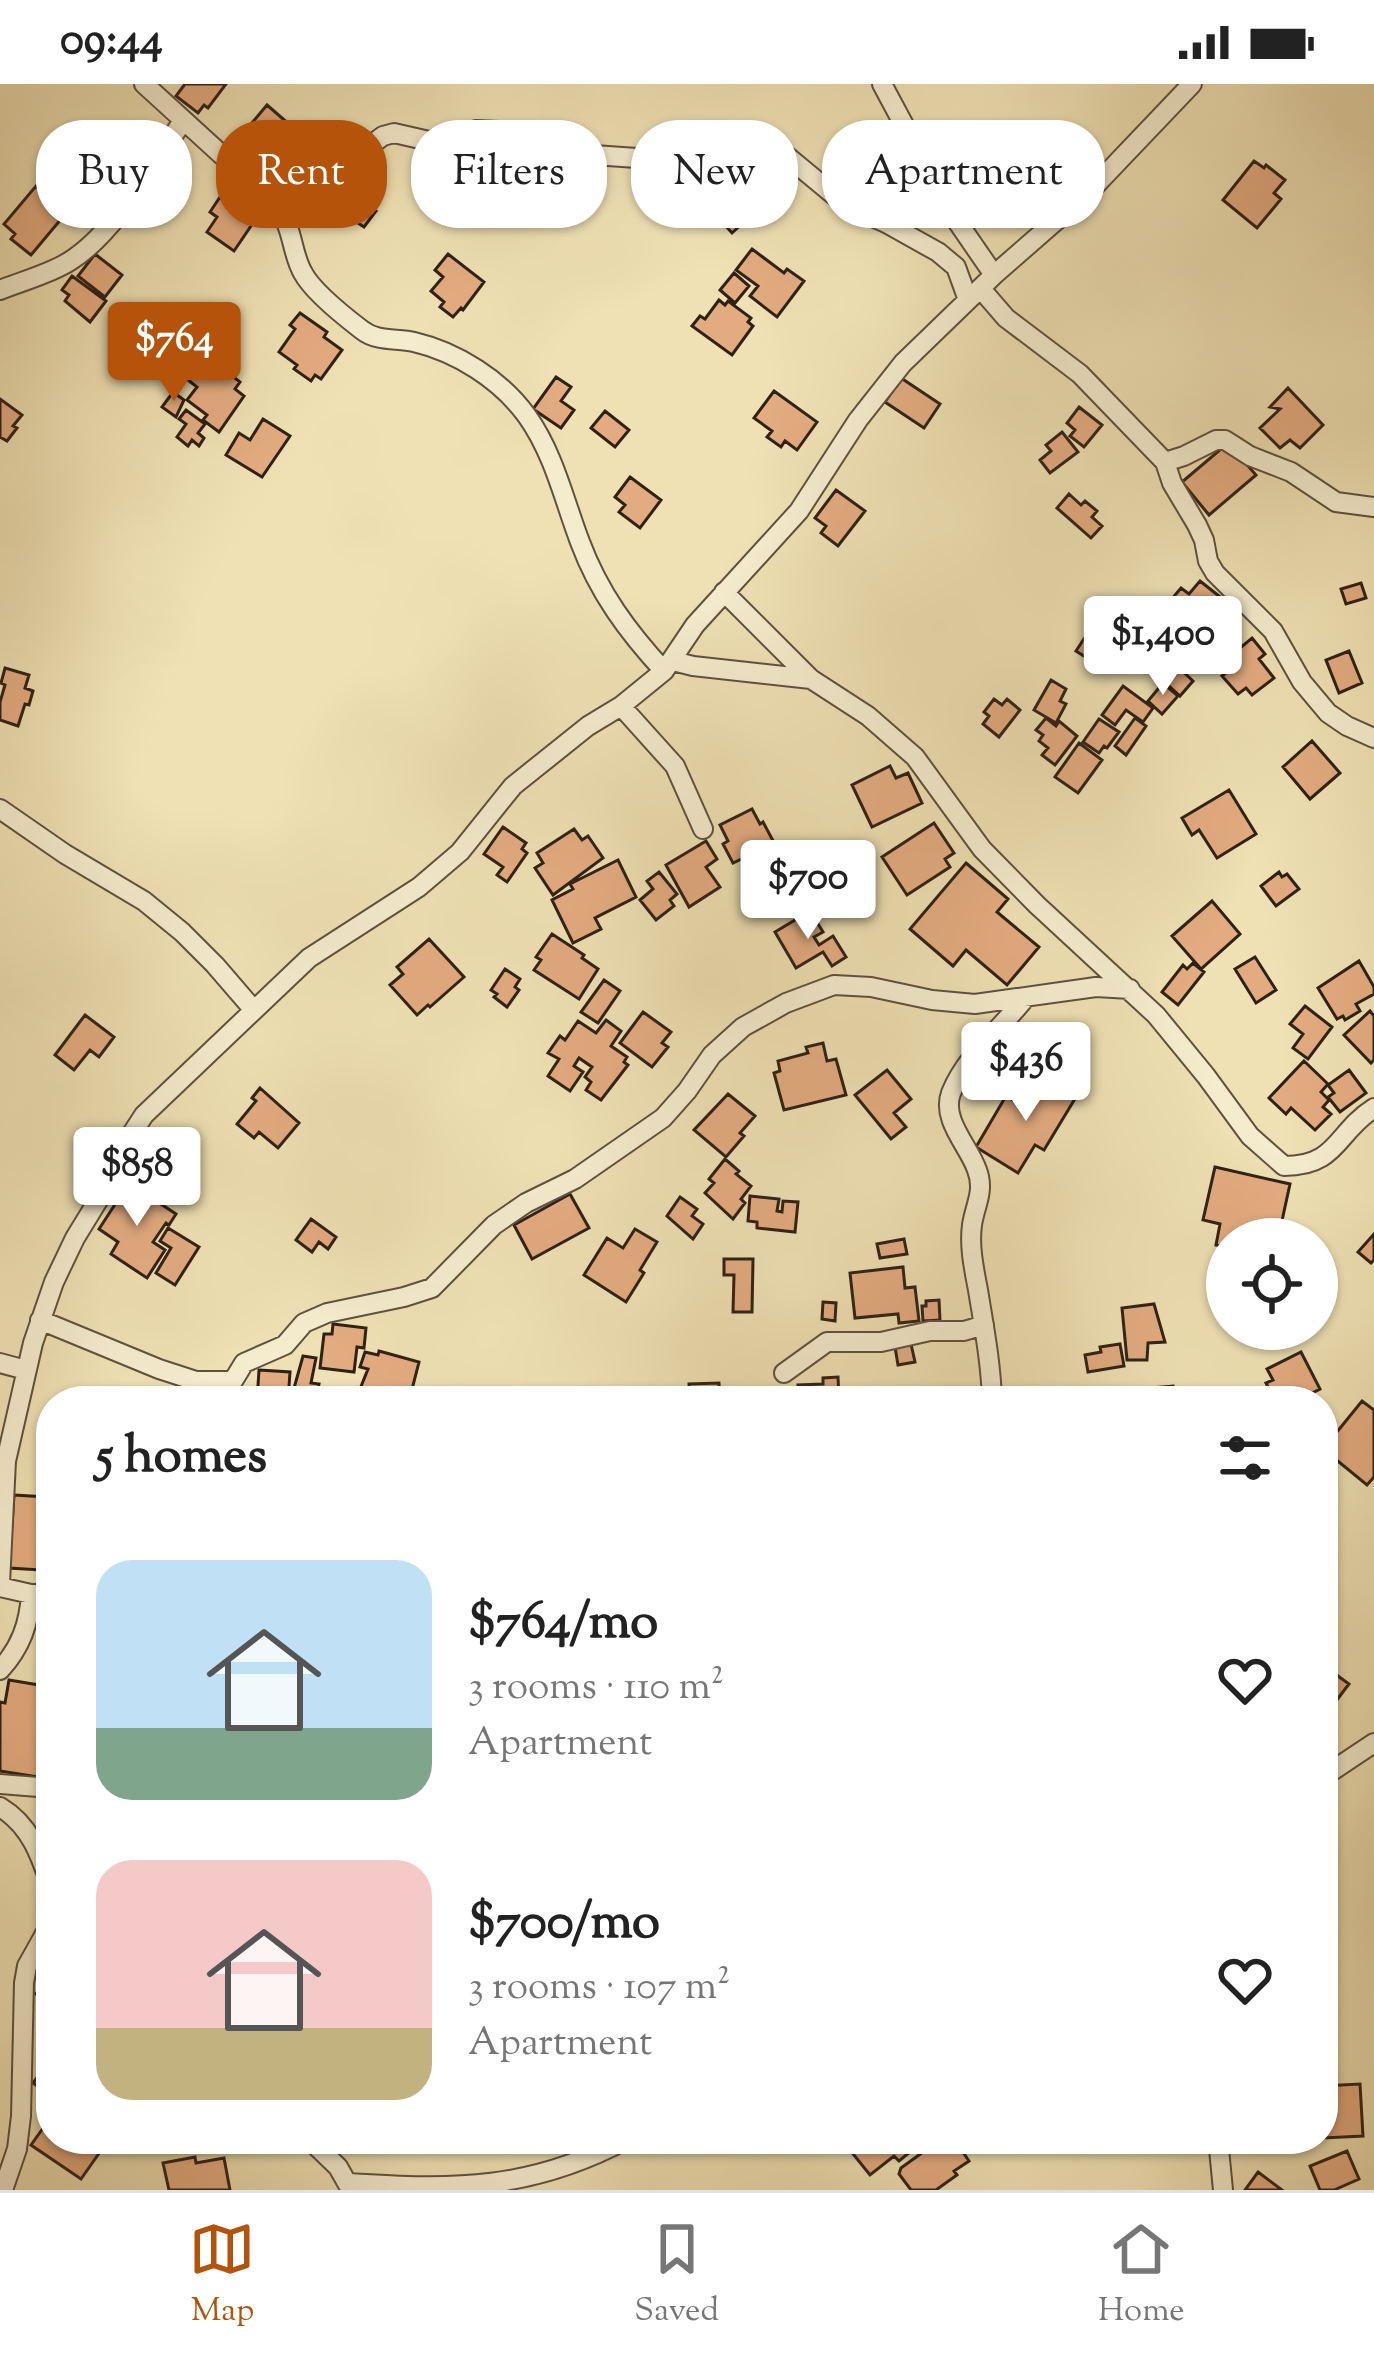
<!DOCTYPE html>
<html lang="en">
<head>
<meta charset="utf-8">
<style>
  body { margin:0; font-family:"Sorts Mill Goudy",serif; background:#f2f2f2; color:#222; height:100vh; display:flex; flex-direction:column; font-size:45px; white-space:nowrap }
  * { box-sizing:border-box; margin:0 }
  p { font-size:39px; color:#767676 }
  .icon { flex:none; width:66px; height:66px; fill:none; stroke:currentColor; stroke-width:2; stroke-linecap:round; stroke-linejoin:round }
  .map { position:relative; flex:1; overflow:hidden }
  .side { position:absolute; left:36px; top:1302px; width:1302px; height:768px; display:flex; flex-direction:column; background:#fff; border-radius:48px; box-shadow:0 3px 9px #0004 }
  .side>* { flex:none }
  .hud { position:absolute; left:36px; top:36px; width:1302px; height:108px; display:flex; gap:24px }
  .fabs { position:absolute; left:1206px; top:1134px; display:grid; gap:24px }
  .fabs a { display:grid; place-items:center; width:132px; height:132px; border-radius:50%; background:#fff; box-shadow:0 3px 9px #0004; font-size:60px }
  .price { position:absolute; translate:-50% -102px; padding:0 27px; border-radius:12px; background:#fff; color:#222; font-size:39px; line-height:78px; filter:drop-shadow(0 3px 6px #0008) }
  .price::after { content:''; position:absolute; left:50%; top:72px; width:36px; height:27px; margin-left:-18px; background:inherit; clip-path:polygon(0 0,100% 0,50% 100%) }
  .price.on { background:#b45309; color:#fff }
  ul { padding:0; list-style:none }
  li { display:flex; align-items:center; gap:36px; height:300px; padding:0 60px }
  li span { display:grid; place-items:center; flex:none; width:336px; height:240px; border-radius:36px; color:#555 }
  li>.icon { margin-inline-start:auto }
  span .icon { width:144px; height:144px; fill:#fffc; stroke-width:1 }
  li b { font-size:51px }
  h2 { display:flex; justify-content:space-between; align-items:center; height:144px; padding:0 60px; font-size:51px }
  .chip { padding:0 42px; border-radius:48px; background:#fff; box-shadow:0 3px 9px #0004; font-size:42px; line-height:108px }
  .chip.on { background:#b45309; color:#fff }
  .status { display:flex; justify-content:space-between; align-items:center; height:84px; padding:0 60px; background:#fff; direction:ltr }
  .status svg { height:33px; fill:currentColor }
  .tabs { display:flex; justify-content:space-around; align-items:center; height:168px; border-top:3px solid #e0e0e0; background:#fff; font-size:33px; color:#767676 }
  .tabs a { display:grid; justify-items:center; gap:6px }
  .tabs .on { color:#b45309 }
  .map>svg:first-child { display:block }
</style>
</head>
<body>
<div class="status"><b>09:44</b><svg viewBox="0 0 49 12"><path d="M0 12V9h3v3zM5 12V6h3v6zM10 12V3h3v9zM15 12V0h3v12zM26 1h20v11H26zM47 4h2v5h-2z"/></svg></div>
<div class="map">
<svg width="1374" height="2106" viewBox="0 0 1374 2106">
  <rect width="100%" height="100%" fill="#efe1b4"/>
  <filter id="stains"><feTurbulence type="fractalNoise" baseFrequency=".00167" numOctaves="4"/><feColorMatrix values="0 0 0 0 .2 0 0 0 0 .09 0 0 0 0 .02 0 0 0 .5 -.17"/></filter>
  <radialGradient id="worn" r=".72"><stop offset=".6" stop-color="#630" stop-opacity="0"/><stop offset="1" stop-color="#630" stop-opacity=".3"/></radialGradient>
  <!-- building -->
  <path fill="#e3ac80" stroke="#2e2117" stroke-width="3" d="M185,0h41l-18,24 -4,-3 -6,8 -22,-17z
    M267,21l23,20 -38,46 -28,-19 11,-13 9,7 9,-11 -7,-5z
    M738,62l16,23 -10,7 -9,-12 -5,4 -8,-11z
    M1254,77l10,7 2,-3 19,15 -11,13 7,6 -24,29 -34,-28z
    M36,102l31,26 -36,43 -20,-16 4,-5 -11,-10z
    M236,112l17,12 -4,7 6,5 -21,31 -27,-19 10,-15 -7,-5 10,-15 11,7z
    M357,113l4,3 2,-3 11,7 -3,3 5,4 -12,16 -15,-10 7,-10 -4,-2z
    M725,119l18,20 -11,10 -18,-20z
    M752,165l32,24 3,-4 17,12 -27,36 -27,-21 8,-10 -22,-16z
    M95,170l27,21 -17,22 -27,-21z
    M448,170l36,28 -21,28 -2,-2 -8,9 -13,-10 4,-5 -13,-11 12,-14 -8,-7z
    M734,189l15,13 -14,17 -15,-13z
    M72,192l34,25 -16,21 -25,-21 4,-6 -7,-5z
    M719,216l6,5 3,-4 23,17 -3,4 5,4 -21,29 -40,-29 8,-10 5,3z
    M210,228l13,11 -2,3 10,10 -4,4 9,7 -12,14 -6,-6 -8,9 -13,-11 2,-3 -11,-10 -7,9 -13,-11 18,-21 11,9z
    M300,229l27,19 -3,5 18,13 -21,29 -6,-4 -4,6 -17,-12 3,-4 -18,-13 16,-23 -5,-4z
    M202,278l14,10 5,-5 19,15 -5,7 9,7 -25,36 -16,-12 4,-5 -20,-15 10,-13 -9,-7z
    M556,293l15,10 -10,14 13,9 -13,18 -28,-19z
    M901,294l39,26 -16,24 -39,-26z
    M1288,304l35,37 -23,23 -10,-8 -10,8 -20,-20 20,-19 -10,-2z
    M774,307l43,31 -20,28 -12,-9 -4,6 -14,-10 5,-6 -18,-13z
    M173,308l11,8 -8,17 -14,-10z
    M0,315l22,16 -9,11 4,2 -10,13 -7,-4z
    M1079,323l23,18 -18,22 -14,-11 5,-6 -8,-7z
    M186,326l19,14 -7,9 6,5 -5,8 -7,-6 -4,6 -11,-9 9,-13 -7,-5z
    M605,327l24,19 -14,17 -24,-19z
    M263,335l27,17 -28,41 -36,-22 13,-22 11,7z
    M1062,348l16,20 -28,21 -10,-13 11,-9 -5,-6z
    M1228,359l28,32 -47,40 -27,-33z
    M630,393l31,23 -21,28 -21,-16 6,-7 -10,-8z
    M836,406l29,21 -27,35 -17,-13 5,-7 -11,-8z
    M1069,410l12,11 4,-4 12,10 -5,6 10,9 -11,12 -34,-30z
    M1200,497l24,19 -8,10 10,8 -13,16 -11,-8 -6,7 -31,-26 16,-19 8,6z
    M1361,499l5,15 -20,6 -5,-15z
    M1093,541l22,15 -7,12 10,7 -9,13 -33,-21z
    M1123,551l19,12 -13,20 -10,-7 4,-6 -9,-6z
    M1252,554l13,16 -6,5 15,19 -22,17 -6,-7 -8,6 -16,-18 6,-5 -6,-8z
    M1349,567l13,32 -23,10 -13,-33z
    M1172,577l21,20 -13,15 -22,-20z
    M5,584l24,7 -4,13 8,3 -4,14 -4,-1 -7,22 -18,-6v-18l5,-17 -4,-2z
    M1051,596l15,9 -6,12 6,3 -10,19 -22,-13z
    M1163,599l15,13 -16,18 -14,-13z
    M1123,602l30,22 -10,14 -17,-12 -11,15 -13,-10z
    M994,615l8,6 5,-6 13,11 -21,27 -16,-13 6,-8 -5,-4z
    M1046,634l10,8 3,-5 18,15 -22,29 -13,-10 6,-7 -9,-7 4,-6 -7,-5z
    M1135,634l11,8 -20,29 -11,-9z
    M1099,635l20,13 -12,16 -3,-2 -5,7 -16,-11z
    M1312,657l28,32 -30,26 -27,-32z
    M1079,659l23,17 -24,33 -23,-16z
    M890,682l6,12 12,-5 14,30 -50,24 -20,-42z
    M1229,706l27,44 -39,24 -18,-28 -7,5 -10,-17z
    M752,725l8,15 3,-2 16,30 -24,12 -5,-9 -17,8 -10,-19 5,-3 -8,-16z
    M934,739l20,30 -9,6 5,8 -43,28 -25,-38z
    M503,743l23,16 -4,6 5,4 -20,29 -10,-7 6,-8 -19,-13z
    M574,745l8,11 6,-4 15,22 -50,37 -18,-27 8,-5 -6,-10z
    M706,757l11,18 -11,8 14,20 -31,20 -23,-42z
    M618,776l18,37 -41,21 6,11 -28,14 -21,-43 21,-11 -3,-5z
    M966,779l42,36 -11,13 42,35 -32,38 -41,-35 -13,16 -43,-37z
    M659,788l18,22 -7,6 4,6 -18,14 -16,-20 13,-11 -6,-8z
    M1279,788l3,5 5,-3 12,15 -23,17 -15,-20z
    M1212,817l28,33 -39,35 -29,-33z
    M810,827l13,21 -9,5 5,8 14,-9 13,21 -14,9 -9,-14 -27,16 -21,-36z
    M552,850l32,21 -2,3 16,11 -19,30 -45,-29 7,-10 -5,-3z
    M429,855l35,38 -34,30 -2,-2 -11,10 -27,-30 13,-11 -6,-7z
    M1255,873l21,33 -20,13 -21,-34z
    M1359,877l15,26v7l-18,10 4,7 -15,9 -2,-4 -6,3 -19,-31z
    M1193,879l11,9 -26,33 -16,-13 21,-27 4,4z
    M505,885l15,10 -5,8 4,3 -12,17 -13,-10 3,-3 -6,-4z
    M604,896l16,11 -22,32 -17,-11z
    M1305,922l27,21 -24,32 -15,-11 10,-14 -13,-10z
    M1370,927l4,5v44l-3,3 -27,-28z
    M643,928l28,20 -9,11 6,4 -16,20 -32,-24z
    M85,931l29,22 -15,20 -9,-7 -16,20 -19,-15z
    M606,936l15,11 -10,15 16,11 -3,5 4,3 -27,35 -15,-10 5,-8 -6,-5 7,-10 -13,-9 -5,8 9,6 -13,19 -22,-15 11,-17 -11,-6 12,-17 5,4 13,-19 18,12z
    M823,959l4,18 9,-2 10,36 -62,15 -10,-37 6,-2 -2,-10 30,-8 -2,-6z
    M1304,977l24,23 -7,8 8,8 -6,7 8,7 -16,16 -24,-22 -5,6 -17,-16z
    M887,986l24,29 -17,14 12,14 -15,12 -36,-44z
    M1349,986l17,23 -26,19 -12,-15 6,-4 -6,-8z
    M1037,991l39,22 -32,53 -9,-5 -17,28 -42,-26 30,-51 14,8z
    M260,1004l39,35 -21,25 -19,-16 -5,6 -17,-14 19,-23 -4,-3z
    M728,1010l27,22 -15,17 4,3 -18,21 -32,-27z
    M725,1075l14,12 -3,3 15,12 -10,13 4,4 -12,16 -28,-26 9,-10 -5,-4z
    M1215,1083l75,17 -12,55 -23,-3v3h-28v8l-11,-2 4,-21 -17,-4z
    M129,1099l47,31 -7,11 -3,-2 -13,19 12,8 -18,28 -36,-24 7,-12 -19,-13z
    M570,1110l19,34 -57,31 -18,-34z
    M750,1112l29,3 -2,12 5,1 1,-11 15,1 -3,30 -38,-4v-6l-9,-1z
    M680,1113l17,12 -5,7 11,8 -10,15 -26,-23z
    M311,1135l25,18 -8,12 -9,-7 -7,10 -16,-12z
    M168,1144l31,19 -24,38 -19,-12 15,-25 -11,-7z
    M635,1145l22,13 -17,28 4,3 -18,29 -42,-27 23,-37 16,10z
    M1374,1150v26l-3,3 -13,-11z
    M904,1155l3,15 -27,4 -3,-14z
    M724,1175h29l-1,53h-19l1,-37h-10z
    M903,1183l2,21 10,-1 4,34 -20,2 -1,-9 -43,4 -5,-45z
    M939,1216l1,20 -17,1 -1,-15h4v-5z
    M823,1218l13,1 -1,18 -13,-2z
    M1154,1220l11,38 -17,1 -1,17h-20l-5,-52z
    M333,1240l33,4 -2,20 -7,-1 -3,25 -34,-4 4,-34h8z
    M911,1260l4,18 -17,3 -3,-18z
    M1120,1260l4,22 -36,6 -3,-17 16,-3 -1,-5z
    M379,1267l40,11 -10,39h-26l-25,-7 10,-25 -8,-2 5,-15 13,3z
    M1301,1268l19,37 -24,12h-21l-9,-18 7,-3 -6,-11z
    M303,1272l13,2 -5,25 8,1 -4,17 -24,-2z
    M259,1286l31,2 -2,29h-31z
    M838,1293l1,21h-7v3h-34v-16l25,-1v-6z
    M719,1299l1,18h-30l-1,-17z
    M1173,1302l2,15h-37l-1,-12z
    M1362,1317l12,9v67l-7,8 -44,-36z
    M14,1411l32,2 -5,73 -32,-2z
    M1323,1581l26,19 -13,17 -11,-9 -2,3z
    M9,1596l36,6 -2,14 8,1v46l-8,-2 -5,32 -38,-6v-69l5,1z
    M46,1895l5,4v28l-10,-7 3,-4 -8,-6z
    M51,1975v37l-18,-13z
    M1360,2000l3,52 -40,2v-52z
    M51,2033v22h58l-28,40 -50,-34z
    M841,2055h85l-27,22 -5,-5 -24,19z
    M941,2055h13l15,22 -15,10 3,4 -21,15h-25l-12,-16 2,-6z
    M1347,2067l12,28 -25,11h-14l-10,-24z
    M195,2073l1,6 28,-5 6,32h-61l-6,-27z
    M1258,2088l24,18h-37z"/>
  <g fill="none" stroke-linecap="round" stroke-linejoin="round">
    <!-- street casing -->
    <g stroke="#5e513e" stroke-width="22">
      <path id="street" d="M144,0l126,115c6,7 12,14 16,23 7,16 8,36 17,51 10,19 42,44 59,57 15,12 35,8 52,12 43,10 87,38 113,74 27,38 37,84 53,126 19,51 48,90 84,129
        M882,0l68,127 44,64
        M242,90l38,2 24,-9 45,-6 34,-25 11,-3 35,8 19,-1 28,-10 23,1 45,6 50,18 85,6 21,-4 23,-11 16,-4 17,3 32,12 58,48 40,18 52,29 18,15 12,33
        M981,205l25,29 74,56 85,88 7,21 25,42 7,15 4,21 7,12 58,58 29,51 26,31 19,13 27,12
        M0,206c22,-9 50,-16 70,-29 45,-28 82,-96 113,-140
        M1165,378l19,-6 32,-16h9l25,16 41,16 45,30 38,5
        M724,508l87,87 57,37 47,41 67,92 55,56 119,110 50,61 44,60 34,30c54,0 52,-34 90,-58
        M673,577l20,5 118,13
        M621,622l54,60 28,63
        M0,725l65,45 79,47 38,31 33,33 38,44
        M40,1236l119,49 37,12h37l11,-18 41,-18 19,-22 23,-10 77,-16 28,-9 62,-63 32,-22 49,-24 88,-61 24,-27 25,-36 31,-28 43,-24 48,-18 37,2 61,13 43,4 121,-17 34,2
        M0,1279l26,7
        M784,1289l43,-31h54l49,-11h34l20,-6
        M992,1317c-1,-38 -8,-74 -14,-111 -4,-21 -9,-44 -6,-65 3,-20 13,-34 5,-55 -8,-24 -36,-50 -26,-77 16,-39 50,-64 75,-96
        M0,1499l6,-122 27,-118 21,-61 21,-44 30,-49 26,-54 13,-20 165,-157 110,-71 41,-35 53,-66 75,-60 33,-20 43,-35 31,-46 104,-114 59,-91 45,-57 91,-88 96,-84 102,-107
        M0,1503l31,7h20
        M0,1586c21,-23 29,-46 31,-76
        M1323,1693l51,-34
        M0,1700l51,4
        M0,1723c30,18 40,47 51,79
        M309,2055l29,28 13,23
        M1218,2055l5,51
        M349,2099c106,7 182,7 278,-44
        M3,2106l14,-41 4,-33 3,-133 3,-17 24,-43"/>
    </g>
    <!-- street -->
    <use href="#street" stroke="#f5ecce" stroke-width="18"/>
  </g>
  <rect width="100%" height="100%" filter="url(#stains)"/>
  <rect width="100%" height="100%" fill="url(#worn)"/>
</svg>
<div class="fabs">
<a><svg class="icon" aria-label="locate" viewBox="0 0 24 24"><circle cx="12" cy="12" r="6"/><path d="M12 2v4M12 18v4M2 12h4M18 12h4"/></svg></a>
</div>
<b class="price on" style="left:174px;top:320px">$764</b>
<b class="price" style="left:1163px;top:614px">$1,400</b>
<b class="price" style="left:808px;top:858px">$700</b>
<b class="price" style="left:1026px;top:1040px">$436</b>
<b class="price" style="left:137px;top:1145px">$858</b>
<div class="hud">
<a class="chip">Buy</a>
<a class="chip on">Rent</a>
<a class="chip">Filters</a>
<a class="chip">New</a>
<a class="chip">Apartment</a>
</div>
<section class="side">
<h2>5 homes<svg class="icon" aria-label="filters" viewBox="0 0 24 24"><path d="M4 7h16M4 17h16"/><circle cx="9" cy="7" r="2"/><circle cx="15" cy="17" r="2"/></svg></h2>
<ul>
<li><span style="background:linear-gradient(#bfe0f5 70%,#7fa58c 0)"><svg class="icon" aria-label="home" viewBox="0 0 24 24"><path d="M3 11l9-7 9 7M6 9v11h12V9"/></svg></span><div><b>$764/mo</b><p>3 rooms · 110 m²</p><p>Apartment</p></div><svg class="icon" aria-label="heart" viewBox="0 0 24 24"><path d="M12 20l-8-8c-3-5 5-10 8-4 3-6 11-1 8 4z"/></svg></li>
<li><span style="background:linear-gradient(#f6c9c9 70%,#c2b280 0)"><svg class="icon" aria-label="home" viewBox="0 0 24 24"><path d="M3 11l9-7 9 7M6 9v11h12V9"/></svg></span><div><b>$700/mo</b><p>3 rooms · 107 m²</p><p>Apartment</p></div><svg class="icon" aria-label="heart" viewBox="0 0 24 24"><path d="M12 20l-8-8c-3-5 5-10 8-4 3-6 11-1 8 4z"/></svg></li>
</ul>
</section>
</div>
<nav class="tabs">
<a class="on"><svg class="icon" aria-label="map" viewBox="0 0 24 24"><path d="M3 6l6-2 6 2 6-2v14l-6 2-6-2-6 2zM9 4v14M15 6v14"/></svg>Map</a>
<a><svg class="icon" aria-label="saved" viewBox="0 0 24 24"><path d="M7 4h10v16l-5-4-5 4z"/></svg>Saved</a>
<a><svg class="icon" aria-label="home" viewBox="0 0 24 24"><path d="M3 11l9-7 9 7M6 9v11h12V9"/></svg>Home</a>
</nav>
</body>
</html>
